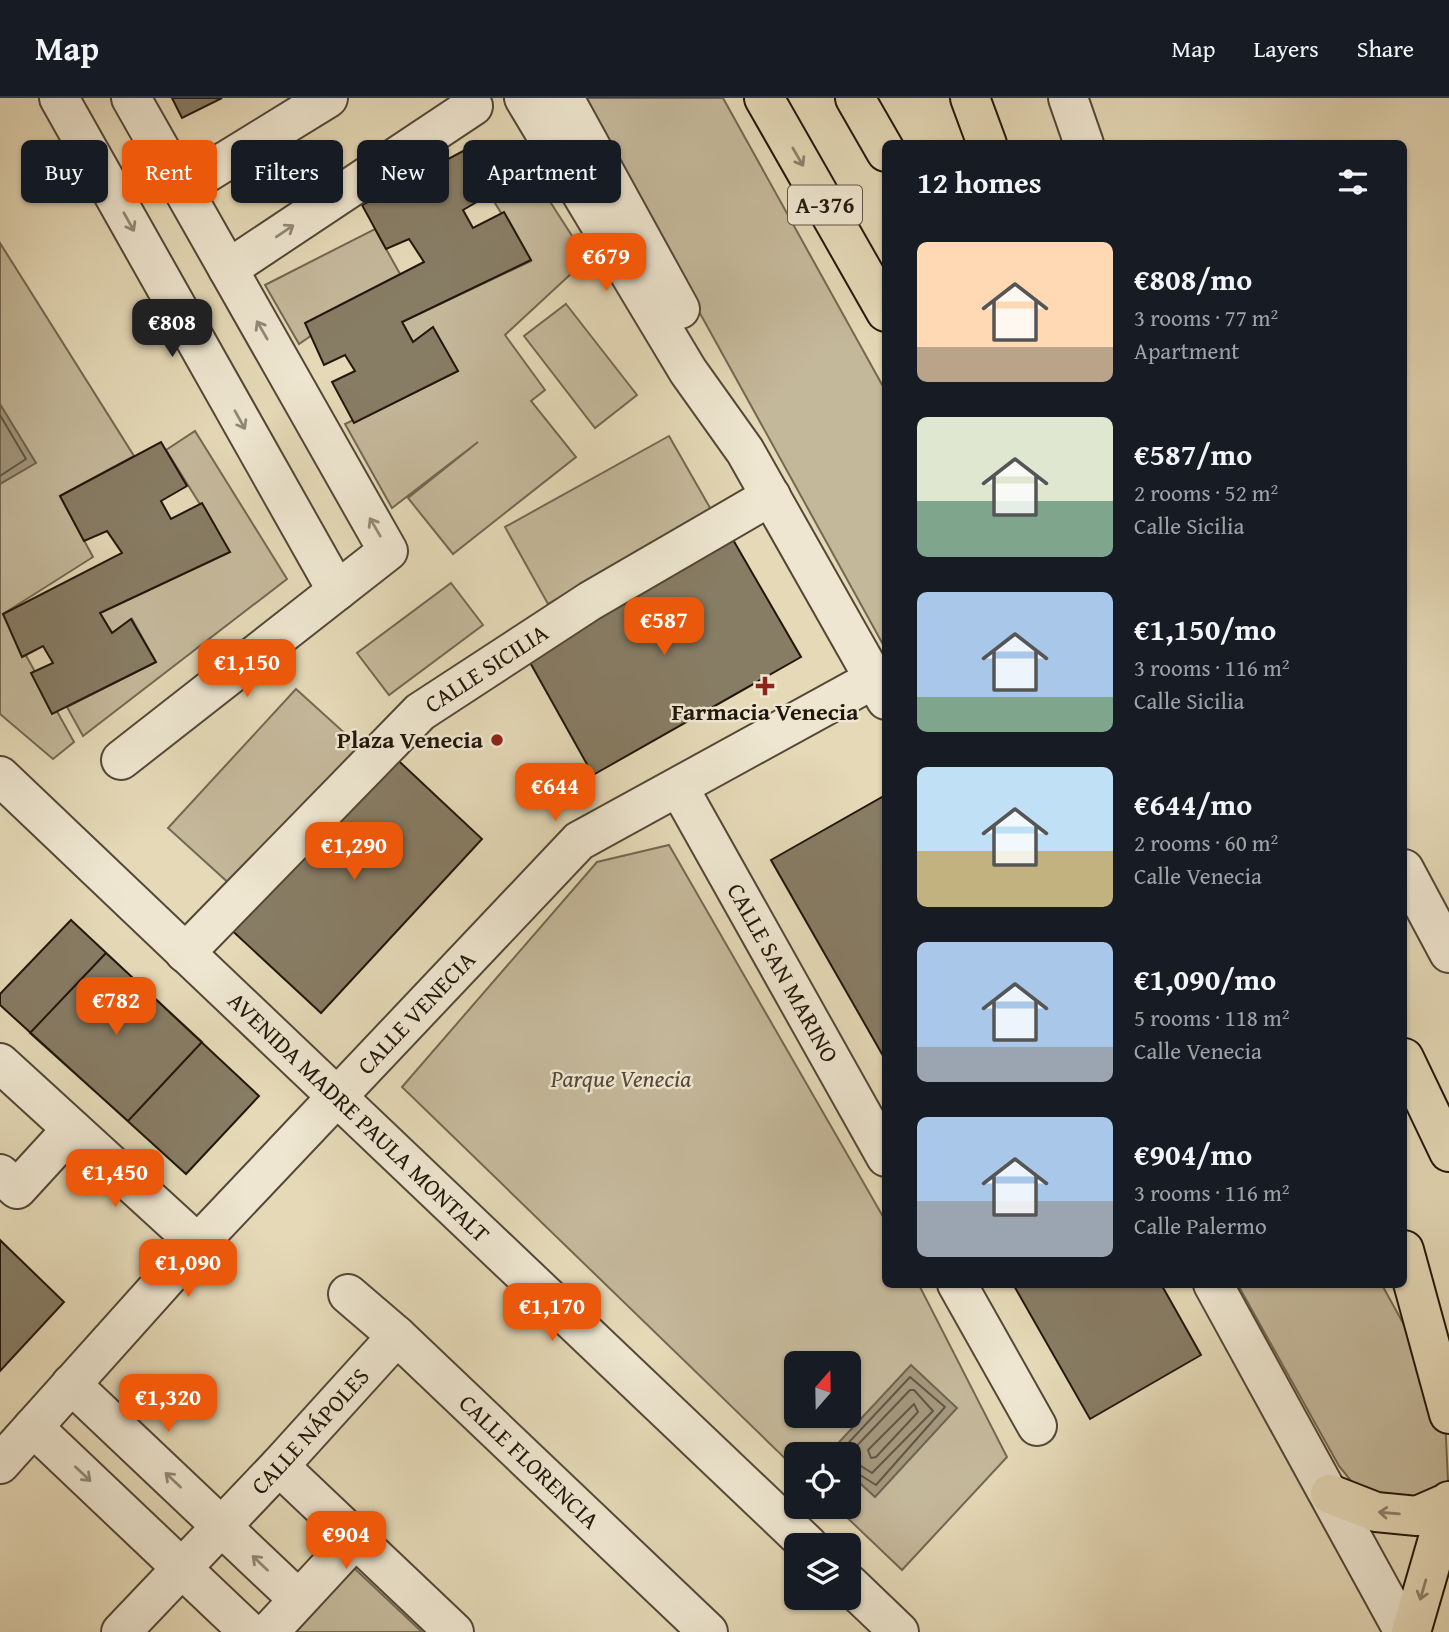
<!DOCTYPE html>
<html lang="en">
<head>
<meta charset="utf-8">
<style>
  body { margin:0; font-family:"Gentium Book Plus",serif; background:#20242c; color:#f1f3f6; height:100vh; display:flex; flex-direction:column; font-size:26px; white-space:nowrap }
  * { box-sizing:border-box; margin:0 }
  p { font-size:23px; color:#9ea1a6 }
  .icon { flex:none; width:38px; height:38px; fill:none; stroke:currentColor; stroke-width:2; stroke-linecap:round; stroke-linejoin:round }
  .map { position:relative; flex:1; overflow:hidden }
  .panel { position:absolute; left:882px; top:42px; width:525px; height:1148px; display:flex; flex-direction:column; background:#171b24; border-radius:10px; box-shadow:0 2px 5px #0004 }
  .panel>* { flex:none }
  .top-card { position:absolute; left:21px; top:42px; width:665px; height:63px; display:flex; gap:14px }
  .needle { width:46px; rotate:20deg }
  .controls { position:absolute; left:784px; top:1253px; display:grid; gap:14px }
  .controls a { display:grid; place-items:center; width:77px; height:77px; border-radius:10px; background:#171b24; box-shadow:0 2px 5px #0004; font-size:35px }
  .price { position:absolute; translate:-50% -60px; padding:0 16px; border-radius:14px; background:#ea580c; color:#fff; font-size:23px; line-height:46px; filter:drop-shadow(0 2px 4px #0008) }
  .price::after { content:''; position:absolute; left:50%; top:42px; width:21px; height:16px; margin-left:-10px; background:inherit; clip-path:polygon(0 0,100% 0,50% 100%) }
  .price.active { background:#222; color:#fff }
  ul { padding:0; list-style:none }
  li { display:flex; align-items:center; gap:21px; height:175px; padding:0 35px }
  li span { display:grid; place-items:center; flex:none; width:196px; height:140px; border-radius:10px; color:#555 }
  li>.icon { margin-inline-start:auto }
  span .icon { width:84px; height:84px; fill:#fffc; stroke-width:1 }
  li b { font-size:30px }
  h2 { display:flex; justify-content:space-between; align-items:center; height:84px; padding:0 35px; font-size:30px }
  .pill { padding:0 24px; border-radius:10px; background:#171b24; box-shadow:0 2px 5px #0004; font-size:24px; line-height:63px }
  .pill.active { background:#ea580c; color:#fff }
  header { display:flex; align-items:center; gap:42px; box-sizing:border-box; height:98px; padding:0 35px; background:#171b24; border-bottom:2px solid #363941 }
  header strong { font-size:33px }
  nav { display:flex; gap:38px; margin-inline-start:auto; font-size:24px }
  .map>svg:first-child { display:block }
</style>
</head>
<body>
<header>
<strong>Map</strong>
<nav><a>Map</a><a>Layers</a><a>Share</a></nav>
</header>
<div class="map">
<svg width="1449" height="1534" viewBox="0 0 1449 1534">
  <rect width="100%" height="100%" fill="#e5d9b7"/>
  <filter id="stains"><feTurbulence type="fractalNoise" baseFrequency=".00286" numOctaves="4"/><feColorMatrix values="0 0 0 0 .2 0 0 0 0 .09 0 0 0 0 .02 0 0 0 .5 -.17"/></filter>
  <radialGradient id="worn" r=".72"><stop offset=".6" stop-color="#630" stop-opacity="0"/><stop offset="1" stop-color="#630" stop-opacity=".3"/></radialGradient>
  <!-- green -->
  <path fill="#c4b89a" stroke="#736852" stroke-width="2" fill-rule="evenodd" d="M581,0h142l162,292v258z
    M516,51l71,110 -82,76 40,55 -14,11 45,56 -123,97 -45,-56 70,-56 -86,66 -47,-84 113,-53 -25,-43 -20,14 -11,-20 129,-61 -51,-82z
    M375,131l25,45 -101,70 -34,-59z
    M0,145l134,213 -74,40 33,61 -90,57 71,128 -21,17 -53,-45z
    M566,206l71,91 -42,33 -71,-92z
    M195,333l92,148 -204,157 -16,-29 89,-45 -24,-43 -20,14 -12,-20 130,-61 -64,-102z
    M669,338l44,77 -165,91 -43,-77z
    M451,485l32,42 -94,70 -32,-42z
    M296,591l64,58 -128,139 -64,-58z
    M669,747l216,375 1,64 33,1 88,172 -105,113 -66,-63h13v-53h-53v15l-394,-382 195,-225zM796,1265h53v53h-53z
    M1238,1187h144l62,112 5,105 -73,10 -37,-46z
    M354,1470l68,64h-127z"/>
  <!-- water -->
  <path fill="#a3977d" stroke="#6f644f" stroke-width="2" d="M0,306l36,59 -36,21z
    M911,1267l46,43 -82,89 -26,-24v-19h-21z"/>
  <g fill="none" stroke-linecap="round" stroke-linejoin="round">
    <!-- shore -->
    <path stroke="#625744" stroke-width="2" d="M0,317l26,44 -26,17
      M910,1292h4l19,21 -61,62 -22,-14 -1,-5z
      M914,1306l4,8 -42,45 -5,1 -3,-8z
      M838,1356l72,-77 35,30 -69,78 -27,-17"/>
  </g>
  <!-- building -->
  <path fill="#877c64" stroke="#22170b" stroke-width="2" d="M172,0h50l-40,20z
    M463,53l26,44 -26,15 10,18 31,-16 27,48 -129,62 11,20 20,-15 25,44 -104,52 -22,-41 23,-11 -10,-16 -21,10 -19,-42 119,-61 -15,-23 -23,10 -24,-44z
    M161,344l26,44 -26,15 10,18 31,-16 28,49 -130,61 12,20 19,-14 25,43 -104,52 -21,-41 22,-10 -10,-17 -21,11 -19,-43 119,-61 -15,-22 -23,10 -24,-45z
    M732,440l69,119 -208,118 -66,-118z
    M387,652l95,89 -161,174 -96,-89z
    M882,699l4,6v258l-115,-201z
    M71,822l188,176 -73,78 -186,-169v-11z
    M106,855l96,89 -74,79 -98,-88z
    M0,1142l64,62 -64,69z
    M1013,1186h148l40,71 -111,64z"/>
  <g fill="none" stroke-linecap="round" stroke-linejoin="round">
    <!-- minor casing -->
    <g stroke="#534836" stroke-width="42">
      <g id="minor">
        <path d="M59,0l278,493"/>
        <path d="M524,0l164,273 57,80 141,249"/>
        <path d="M564,0l116,211"/>
        <path d="M1068,0l16,46"/>
        <path d="M182,90l146,-90"/>
        <path d="M228,171l245,-163 -4,-8"/>
        <path d="M121,662l267,-209 -257,-453"/>
        <path id="s1" d="M0,678l808,769"/>
        <path id="s2" d="M679,690l207,369"/>
        <path d="M1404,771l45,84"/>
        <path id="s3" d="M185,855l235,-241 170,-111 181,-105"/>
        <path d="M0,965l198,181"/>
        <path d="M0,1076l17,15 55,-60"/>
        <path d="M957,1186l80,142"/>
        <path d="M1213,1186l191,348"/>
        <path id="s4" d="M348,1196l49,42 311,296"/>
        <path d="M71,1286l227,215"/>
        <path d="M33,1329l216,205"/>
        <path id="s5" d="M0,1366l190,-212 389,-411 295,-162"/>
        <path d="M279,1368l175,166"/>
        <path d="M849,1486l50,48"/>
        <path id="s6" d="M121,1534l158,-166 118,-130"/>
        <path d="M269,1534l86,-93"/>
      </g>
    </g>
    <!-- highway casing -->
    <g stroke="#22170b" stroke-width="42">
      <path id="highway" d="M764,0l122,214
        M855,0l31,54
        M970,0l17,46
        M1404,960l45,94
        M1404,1152l45,164
        M1330,1396l46,18 41,4 32,-14
        M1411,1534l38,-131"/>
    </g>
    <!-- minor -->
    <use href="#minor" stroke="#eee6d0" stroke-width="38"/>
    <!-- highway -->
    <use href="#highway" stroke="#e5d9b7" stroke-width="38"/>
  </g>
  <!-- one-way arrows -->
  <defs><path id="oneway-shaft" d="M-6 0H5M1.5-3L5.5 0L1.5 3" fill="none" stroke-width="1.6" stroke-linecap="round" stroke-linejoin="round" transform="scale(1.75)"/></defs>
  <g stroke="#8d826a">
    <use href="#oneway-shaft" transform="translate(798 59) rotate(60)"/>
    <use href="#oneway-shaft" transform="translate(1389 1415) rotate(-175)"/>
    <use href="#oneway-shaft" transform="translate(1423 1492) rotate(106)"/>
  </g>
  <g stroke="#928977">
    <use href="#oneway-shaft" transform="translate(129 124) rotate(61)"/>
    <use href="#oneway-shaft" transform="translate(285 133) rotate(-34)"/>
    <use href="#oneway-shaft" transform="translate(262 232) rotate(-120)"/>
    <use href="#oneway-shaft" transform="translate(240 322) rotate(61)"/>
    <use href="#oneway-shaft" transform="translate(375 429) rotate(-120)"/>
    <use href="#oneway-shaft" transform="translate(83 1376) rotate(43)"/>
    <use href="#oneway-shaft" transform="translate(173 1382) rotate(-137)"/>
    <use href="#oneway-shaft" transform="translate(260 1465) rotate(-136)"/>
  </g>
  <!-- markers -->
  <g fill="#8f2418" stroke="#eee6d0" stroke-width="2.5">
    <path d="M761.5 577.5h7v7h7v7h-7v7h-7v-7h-7v-7h7z"/>
    <circle cx="497" cy="642" r="7"/>
  </g>
  <g text-anchor="middle" stroke-width="5" stroke-linejoin="round" paint-order="stroke">
    <!-- shield labels -->
    <rect fill="#eee6d0" stroke="#5f5546" stroke-width="2" x="788" y="87.5" width="74" height="39" rx="5"/>
    <g font-size="23" font-weight="bold" fill="#22170b">
      <text x="825" y="115">A-376</text>
    </g>
    <!-- street labels -->
    <g font-size="24" fill="#22170b" stroke="#eee6d0">
      <text dy="8" stroke="none"><textPath href="#s3" startOffset="416">CALLE SICILIA</textPath></text>
      <text dy="8" stroke="none"><textPath href="#s2" startOffset="212">CALLE SAN MARINO</textPath></text>
      <text dy="8" stroke="none"><textPath href="#s5" startOffset="614">CALLE VENECIA</textPath></text>
      <text dy="8" stroke="none"><textPath href="#s1" startOffset="495">AVENIDA MADRE PAULA MONTALT</textPath></text>
      <text dy="8" stroke="none"><textPath href="#s6" startOffset="276">CALLE NÁPOLES</textPath></text>
      <text dy="8" stroke="none"><textPath href="#s4" startOffset="247">CALLE FLORENCIA</textPath></text>
    </g>
    <!-- poi labels -->
    <g font-size="24" font-weight="bold" fill="#22170b" stroke="#eee6d0">
      <text x="765" y="622">Farmacia Venecia</text>
      <text x="483" y="650" text-anchor="end">Plaza Venecia</text>
    </g>
    <!-- park labels -->
    <g font-size="24" font-style="italic" fill="#534736" stroke="#eee6d0">
      <text x="621" y="989">Parque Venecia</text>
    </g>
  </g>
  <rect width="100%" height="100%" filter="url(#stains)"/>
  <rect width="100%" height="100%" fill="url(#worn)"/>
</svg>
<div class="controls">
<a><svg class="needle" viewBox="-14 -14 28 28"><path d="M0-13l5 13h-10z" fill="#e53935"/><path d="M0 13l5-13h-10z" fill="#9ea1a6"/></svg></a>
<a><svg class="icon" aria-label="locate" viewBox="0 0 24 24"><circle cx="12" cy="12" r="6"/><path d="M12 2v4M12 18v4M2 12h4M18 12h4"/></svg></a>
<a><svg class="icon" aria-label="layers" viewBox="0 0 24 24"><path d="M12 4l9 5-9 5-9-5zM3 14l9 5 9-5"/></svg></a>
</div>
<b class="price" style="left:606px;top:195px">€679</b>
<b class="price active" style="left:172px;top:261px">€808</b>
<b class="price" style="left:664px;top:559px">€587</b>
<b class="price" style="left:247px;top:601px">€1,150</b>
<b class="price" style="left:555px;top:725px">€644</b>
<b class="price" style="left:354px;top:784px">€1,290</b>
<b class="price" style="left:116px;top:939px">€782</b>
<b class="price" style="left:115px;top:1111px">€1,450</b>
<b class="price" style="left:188px;top:1201px">€1,090</b>
<b class="price" style="left:552px;top:1245px">€1,170</b>
<b class="price" style="left:168px;top:1336px">€1,320</b>
<b class="price" style="left:346px;top:1473px">€904</b>
<div class="top-card">
<a class="pill">Buy</a>
<a class="pill active">Rent</a>
<a class="pill">Filters</a>
<a class="pill">New</a>
<a class="pill">Apartment</a>
</div>
<section class="panel">
<h2>12 homes<svg class="icon" aria-label="filters" viewBox="0 0 24 24"><path d="M4 7h16M4 17h16"/><circle cx="9" cy="7" r="2"/><circle cx="15" cy="17" r="2"/></svg></h2>
<ul>
<li><span style="background:linear-gradient(#ffd9b3 75%,#b9a48a 0)"><svg class="icon" aria-label="home" viewBox="0 0 24 24"><path d="M3 11l9-7 9 7M6 9v11h12V9"/></svg></span><div><b>€808/mo</b><p>3 rooms · 77 m²</p><p>Apartment</p></div></li>
<li><span style="background:linear-gradient(#dfe7d0 60%,#7fa58c 0)"><svg class="icon" aria-label="home" viewBox="0 0 24 24"><path d="M3 11l9-7 9 7M6 9v11h12V9"/></svg></span><div><b>€587/mo</b><p>2 rooms · 52 m²</p><p>Calle Sicilia</p></div></li>
<li><span style="background:linear-gradient(#a9c7e8 75%,#7fa58c 0)"><svg class="icon" aria-label="home" viewBox="0 0 24 24"><path d="M3 11l9-7 9 7M6 9v11h12V9"/></svg></span><div><b>€1,150/mo</b><p>3 rooms · 116 m²</p><p>Calle Sicilia</p></div></li>
<li><span style="background:linear-gradient(#bfe0f5 60%,#c2b280 0)"><svg class="icon" aria-label="home" viewBox="0 0 24 24"><path d="M3 11l9-7 9 7M6 9v11h12V9"/></svg></span><div><b>€644/mo</b><p>2 rooms · 60 m²</p><p>Calle Venecia</p></div></li>
<li><span style="background:linear-gradient(#a9c7e8 75%,#9aa5b1 0)"><svg class="icon" aria-label="home" viewBox="0 0 24 24"><path d="M3 11l9-7 9 7M6 9v11h12V9"/></svg></span><div><b>€1,090/mo</b><p>5 rooms · 118 m²</p><p>Calle Venecia</p></div></li>
<li><span style="background:linear-gradient(#a9c7e8 60%,#9aa5b1 0)"><svg class="icon" aria-label="home" viewBox="0 0 24 24"><path d="M3 11l9-7 9 7M6 9v11h12V9"/></svg></span><div><b>€904/mo</b><p>3 rooms · 116 m²</p><p>Calle Palermo</p></div></li>
</ul>
</section>
</div>
</body>
</html>
